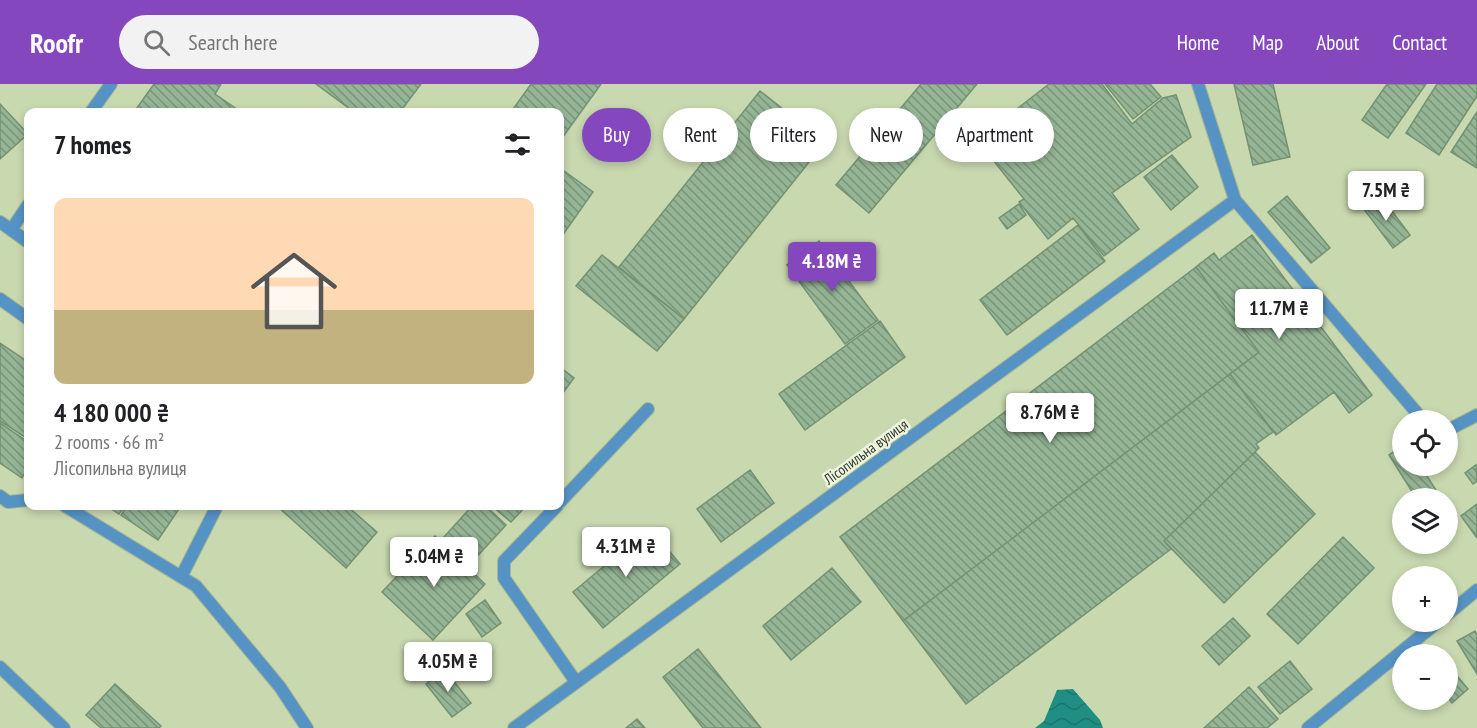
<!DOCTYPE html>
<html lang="en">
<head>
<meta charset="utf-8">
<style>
  body { margin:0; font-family:"PT Sans Narrow",sans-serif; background:#f2f2f2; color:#202124; height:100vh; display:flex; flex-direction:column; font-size:22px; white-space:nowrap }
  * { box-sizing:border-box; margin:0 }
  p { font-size:20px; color:#757577 }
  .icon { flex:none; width:33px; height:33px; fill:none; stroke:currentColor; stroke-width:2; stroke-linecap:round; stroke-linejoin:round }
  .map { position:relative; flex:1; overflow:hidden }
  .sheet { position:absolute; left:24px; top:24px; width:540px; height:402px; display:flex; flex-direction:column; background:#fff; border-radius:12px; box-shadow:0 3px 9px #0003 }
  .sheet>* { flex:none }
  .hud { position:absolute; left:582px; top:24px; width:570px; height:54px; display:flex; gap:12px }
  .tools { position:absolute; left:1392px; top:326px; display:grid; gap:12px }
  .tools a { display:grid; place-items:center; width:66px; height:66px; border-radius:50%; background:#fff; box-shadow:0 3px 9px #0003; font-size:30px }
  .price { position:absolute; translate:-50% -51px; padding:0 14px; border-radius:6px; background:#fff; color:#222; font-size:20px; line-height:39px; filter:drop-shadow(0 2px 3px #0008) }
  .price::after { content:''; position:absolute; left:50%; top:36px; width:18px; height:14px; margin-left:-9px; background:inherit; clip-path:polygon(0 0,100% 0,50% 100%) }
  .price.current { background:#8447bd; color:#fff }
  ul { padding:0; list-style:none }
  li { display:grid; align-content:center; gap:12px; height:318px; padding:0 30px }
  li span { display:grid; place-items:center; height:186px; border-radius:12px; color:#555 }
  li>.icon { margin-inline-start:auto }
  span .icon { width:108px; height:108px; fill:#fffc; stroke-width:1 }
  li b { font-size:26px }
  h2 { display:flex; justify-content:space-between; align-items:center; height:72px; padding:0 30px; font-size:26px }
  .chip { padding:0 21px; border-radius:27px; background:#fff; box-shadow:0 3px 9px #0003; font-size:21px; line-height:54px }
  .chip.current { background:#8447bd; color:#fff }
  header { display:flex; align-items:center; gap:36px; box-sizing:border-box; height:84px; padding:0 30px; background:#8447bd; color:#fff }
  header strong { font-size:28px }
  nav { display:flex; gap:33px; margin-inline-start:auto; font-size:21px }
  .search { width:420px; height:54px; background:#f2f2f2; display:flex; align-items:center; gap:15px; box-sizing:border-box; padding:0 21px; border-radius:33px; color:#757577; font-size:22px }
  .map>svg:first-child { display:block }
</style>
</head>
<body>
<header>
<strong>Roofr</strong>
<div class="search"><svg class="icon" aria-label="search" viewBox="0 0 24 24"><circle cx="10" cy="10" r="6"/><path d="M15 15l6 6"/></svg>Search here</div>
<nav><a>Home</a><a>Map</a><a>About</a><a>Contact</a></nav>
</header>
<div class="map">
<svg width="1477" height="644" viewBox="0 0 1477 644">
  <defs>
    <pattern id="water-waves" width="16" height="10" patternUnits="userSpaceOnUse" patternTransform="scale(1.5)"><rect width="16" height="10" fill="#208e83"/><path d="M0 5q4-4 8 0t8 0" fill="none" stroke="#1d756b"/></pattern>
    <pattern id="building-back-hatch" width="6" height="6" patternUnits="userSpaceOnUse" patternTransform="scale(1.5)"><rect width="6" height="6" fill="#95b595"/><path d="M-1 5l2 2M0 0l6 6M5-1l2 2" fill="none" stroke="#7a947a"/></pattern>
  </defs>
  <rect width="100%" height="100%" fill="#c8d8af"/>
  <!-- water -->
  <path fill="url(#water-waves)" d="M1073,605l27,31 3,8h-68l9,-7 13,-31z"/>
  <!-- building -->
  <path fill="url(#building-back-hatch)" stroke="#739272" stroke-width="1.5" d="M154,0h67l-6,10 26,18h-107z
    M316,0h105l-21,28h-46z
    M531,0h70l-41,57v-29h-49z
    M921,0h56l-108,129 -33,-28z
    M1049,0h53l30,40 31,-26 13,-3 15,42 -79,56 27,36 -35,27 -31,-38 -25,21 -29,-37 5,-3 -47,-59z
    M1105,0h45l11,13 -28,22z
    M1234,0h39l17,73 -37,8z
    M1387,0h39l-38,54 -26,-18z
    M1437,0h40v12l-38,59 -33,-22z
    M760,7l65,51 -141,177 -65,-52z
    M0,20l28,30 -28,25z
    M1477,28v56l-26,-16z
    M1172,71l26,32 -27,23 -27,-33z
    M560,84l33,24 -33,47z
    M1380,111l30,40 -17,13 -30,-40z
    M1287,112l43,52 -19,15 -43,-51z
    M1019,120l7,11 -19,14 -8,-11z
    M1078,141l27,36 -98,74 -27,-35z
    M1252,151l120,160 -23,18 -15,-21 -58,43 -46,-61 29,-22 -63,-85 18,-14 5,7z
    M819,157l59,79 -33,24 -58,-79z
    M602,171l82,64 -27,32 -81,-65z
    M1196,183l63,85 -356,269 -63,-84z
    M880,237l25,36 -100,73 -26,-36z
    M0,259l28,19v77l-28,-18z
    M560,283l14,11 -14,19z
    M1230,290l43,58 -17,12 3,4 -4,4 -91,89 7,8 -205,155 -63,-83z
    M0,339l28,19v26l-6,10 -22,-15z
    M1402,362v19h18l21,33h-25l-27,-43z
    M1255,368l60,62 -91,89 -60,-62z
    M1476,381l1,16 -4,3 -8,-11z
    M750,386l24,33 -53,39 -24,-33z
    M1477,420v34l-16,-22z
    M107,422h18l-6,8z
    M127,422h54l-23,34 -37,-25z
    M277,422h70l30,26 -31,36z
    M472,422h14l20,19 -35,38 -27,-26z
    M492,422h34l-15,16z
    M650,444l30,36 -77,64 -30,-36z
    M435,452l50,48 -52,56 -51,-48z
    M1343,453l31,31 -76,76 -31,-30z
    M832,484l29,34 -70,58 -28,-34z
    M485,516l16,23 -19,14 -16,-23z
    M1233,534l17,18 -31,29 -17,-19z
    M1475,547l2,4v39l-20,-33z
    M698,565l63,79h-58l-40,-51z
    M1290,577l22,28 -32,25 -22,-27z
    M1448,581l20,24 -16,14 -4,-5z
    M444,585l27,34 -19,14 -26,-33z
    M115,600l46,42 -2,2h-58l-15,-13z
    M1249,603l29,32 -11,9h-63z
    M637,635l8,9h-19z"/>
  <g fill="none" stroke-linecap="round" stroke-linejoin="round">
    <!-- lane casing -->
    <g stroke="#a7b591" stroke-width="14">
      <path id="lane" d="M91,28l20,-28
        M0,138l28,20
        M11,146l17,-25
        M0,215l28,20
        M0,412l8,6 20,-2
        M560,418l88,-93
        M65,422l131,80 84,101 27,41
        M557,422l-53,55v17l72,104
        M181,493l36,-71"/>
    </g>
    <!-- street casing -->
    <g stroke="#a7b591" stroke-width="14">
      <path id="street" d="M1198,0l37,116 188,220
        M1448,346l29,-15
        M1448,530l29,-24
        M0,583l64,61
        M514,644l721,-528
        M1308,644l131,-107"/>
    </g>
    <!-- lane -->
    <use href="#lane" stroke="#5693c5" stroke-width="12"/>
    <!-- street -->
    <use href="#street" stroke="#5693c5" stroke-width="12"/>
  </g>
  <g text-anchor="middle" stroke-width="5" stroke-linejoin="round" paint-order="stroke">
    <!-- street labels -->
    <g font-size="15" fill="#323928" stroke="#edf5e0">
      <text transform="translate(866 368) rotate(-36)" y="5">Лісопильна вулиця</text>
    </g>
  </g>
</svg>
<div class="tools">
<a><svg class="icon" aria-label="locate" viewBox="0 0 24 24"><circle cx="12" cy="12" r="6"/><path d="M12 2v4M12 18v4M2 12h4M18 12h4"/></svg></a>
<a><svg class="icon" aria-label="layers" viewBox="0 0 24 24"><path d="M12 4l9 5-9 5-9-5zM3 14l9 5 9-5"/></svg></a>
<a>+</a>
<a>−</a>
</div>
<b class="price" style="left:1386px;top:138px">7.5M ₴</b>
<b class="price current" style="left:832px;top:209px">4.18M ₴</b>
<b class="price" style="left:1279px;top:256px">11.7M ₴</b>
<b class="price" style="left:1050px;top:360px">8.76M ₴</b>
<b class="price" style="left:626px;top:494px">4.31M ₴</b>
<b class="price" style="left:434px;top:504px">5.04M ₴</b>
<b class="price" style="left:448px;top:609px">4.05M ₴</b>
<div class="hud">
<a class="chip current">Buy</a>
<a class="chip">Rent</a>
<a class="chip">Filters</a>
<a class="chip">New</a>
<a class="chip">Apartment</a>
</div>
<section class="sheet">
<h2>7 homes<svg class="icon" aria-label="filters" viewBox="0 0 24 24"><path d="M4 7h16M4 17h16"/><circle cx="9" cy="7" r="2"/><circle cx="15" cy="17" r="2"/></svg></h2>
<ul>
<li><span style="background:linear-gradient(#ffd9b3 60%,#c2b280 0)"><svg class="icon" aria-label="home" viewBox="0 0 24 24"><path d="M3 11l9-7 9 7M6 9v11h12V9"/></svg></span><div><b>4 180 000 ₴</b><p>2 rooms · 66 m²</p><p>Лісопильна вулиця</p></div></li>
</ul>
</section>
</div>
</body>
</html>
